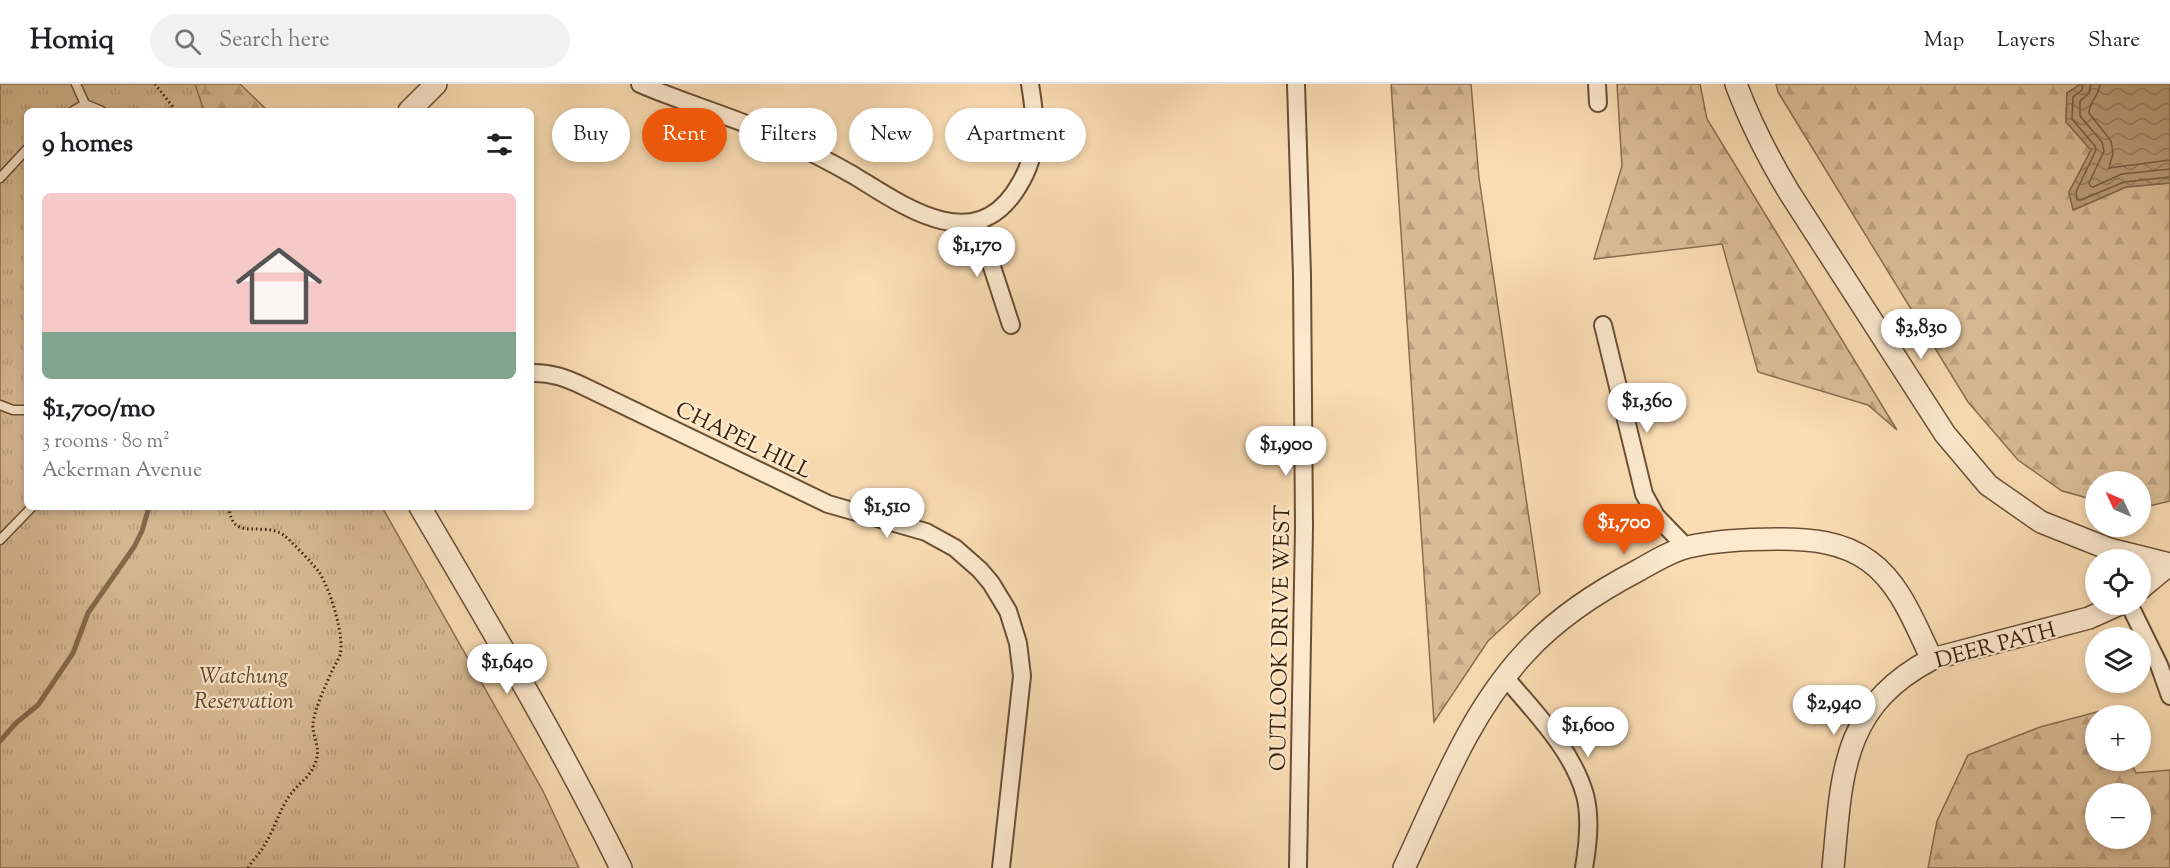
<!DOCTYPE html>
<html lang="en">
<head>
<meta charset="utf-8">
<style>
  body { margin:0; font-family:"Sorts Mill Goudy",serif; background:#f2f2f2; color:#202124; height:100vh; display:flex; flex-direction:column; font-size:22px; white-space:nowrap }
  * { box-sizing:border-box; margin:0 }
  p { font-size:20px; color:#757577 }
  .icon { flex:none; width:33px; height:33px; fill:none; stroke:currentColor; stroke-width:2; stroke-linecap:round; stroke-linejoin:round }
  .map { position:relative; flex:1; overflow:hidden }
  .panel { position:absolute; left:24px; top:24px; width:510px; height:402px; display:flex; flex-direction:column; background:#fff; border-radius:9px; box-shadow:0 3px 9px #0003 }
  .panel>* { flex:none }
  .guide { position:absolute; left:552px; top:24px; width:570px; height:54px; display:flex; gap:12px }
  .needle { width:39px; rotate:314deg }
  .fabs { position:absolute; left:2085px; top:387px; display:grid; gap:12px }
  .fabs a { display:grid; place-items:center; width:66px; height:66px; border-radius:50%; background:#fff; box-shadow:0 3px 9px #0003; font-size:30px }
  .price { position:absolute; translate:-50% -51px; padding:0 14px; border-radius:21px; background:#fff; color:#222; font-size:20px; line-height:39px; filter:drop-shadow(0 2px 3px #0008) }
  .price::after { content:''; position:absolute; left:50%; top:36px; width:18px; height:14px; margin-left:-9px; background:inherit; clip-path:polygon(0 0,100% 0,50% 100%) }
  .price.selected { background:#ea580c; color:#fff }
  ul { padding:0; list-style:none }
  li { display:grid; align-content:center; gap:12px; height:318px; padding:0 18px }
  li span { display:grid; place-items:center; height:186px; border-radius:9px; color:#555 }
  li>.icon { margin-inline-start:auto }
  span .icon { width:108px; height:108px; fill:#fffc; stroke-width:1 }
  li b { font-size:26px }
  h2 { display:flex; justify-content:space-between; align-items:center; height:72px; padding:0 18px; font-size:26px }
  .chip { padding:0 21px; border-radius:27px; background:#fff; box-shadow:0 3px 9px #0003; font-size:21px; line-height:54px }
  .chip.selected { background:#ea580c; color:#fff }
  header { display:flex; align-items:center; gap:36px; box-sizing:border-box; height:84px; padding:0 30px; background:#fff; border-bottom:2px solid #e0e0e0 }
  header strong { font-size:28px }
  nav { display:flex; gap:33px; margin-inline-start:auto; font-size:21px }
  .search { width:420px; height:54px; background:#f2f2f2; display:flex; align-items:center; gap:15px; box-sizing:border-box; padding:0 21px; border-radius:33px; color:#757577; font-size:22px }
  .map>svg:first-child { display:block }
</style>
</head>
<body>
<header>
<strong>Homiq</strong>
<div class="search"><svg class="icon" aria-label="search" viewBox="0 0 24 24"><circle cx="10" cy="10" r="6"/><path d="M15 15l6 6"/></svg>Search here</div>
<nav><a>Map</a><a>Layers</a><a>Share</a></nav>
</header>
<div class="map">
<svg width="2170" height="784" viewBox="0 0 2170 784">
  <defs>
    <pattern id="forest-firs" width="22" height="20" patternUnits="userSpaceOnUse" patternTransform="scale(1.5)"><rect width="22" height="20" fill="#dabd97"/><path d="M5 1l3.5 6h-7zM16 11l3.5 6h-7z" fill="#bca281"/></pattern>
    <pattern id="park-tufts" width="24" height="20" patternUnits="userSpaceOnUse" patternTransform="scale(1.5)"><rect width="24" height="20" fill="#dabd97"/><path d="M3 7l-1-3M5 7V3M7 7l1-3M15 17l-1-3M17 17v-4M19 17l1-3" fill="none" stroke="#bca281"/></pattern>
    <pattern id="water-waves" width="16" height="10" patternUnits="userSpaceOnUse" patternTransform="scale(1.5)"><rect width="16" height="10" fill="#b99d7a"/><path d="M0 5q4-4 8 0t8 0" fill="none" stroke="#978062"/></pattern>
  </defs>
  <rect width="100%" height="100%" fill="#fbddb4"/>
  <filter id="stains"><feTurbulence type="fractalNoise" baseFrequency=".00333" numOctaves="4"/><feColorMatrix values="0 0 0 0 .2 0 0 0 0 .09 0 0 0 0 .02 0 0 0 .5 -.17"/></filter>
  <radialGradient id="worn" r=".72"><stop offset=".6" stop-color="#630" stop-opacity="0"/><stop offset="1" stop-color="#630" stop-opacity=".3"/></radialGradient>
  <!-- forest -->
  <path fill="url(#forest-firs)" stroke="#896e50" stroke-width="1.5" fill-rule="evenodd" d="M127,0h113l28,27h-116z
    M1391,0h80l8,94 61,415 -52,48 -54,81z
    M1617,0h83l7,35 190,311 -29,-25 -110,-33 -36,-128 -128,15 28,-93z
    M1776,0h305l-14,9 -1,29 25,28 -22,42 5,18 52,-23 44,-4v318l-29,7 -1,-26h-44l-1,18 -33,-9 -44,-31 -50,-58 -190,-310z
    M2104,626l3,5 -11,1v44l34,1 6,12 34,-3v98h-242l9,-47 31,-66 72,-28zM2096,710h44v44h-44z"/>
  <!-- park -->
  <path fill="url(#park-tufts)" stroke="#896e50" stroke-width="1.5" d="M0,0h195l9,27h-177v396h355l161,284 36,77h-579z"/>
  <!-- water -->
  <path fill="url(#water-waves)" stroke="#856b4d" stroke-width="1.5" d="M2081,0h89v99l-44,4 -53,23 -4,-18 22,-42 -25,-28 1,-29z"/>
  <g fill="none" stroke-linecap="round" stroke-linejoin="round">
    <!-- shore -->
    <path stroke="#785e42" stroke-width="1.5" d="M2083,0l-1,6 -9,7 -1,22 23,27 1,4 -20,42 1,8h4l43,-18 46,-5
      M2091,0l-2,9 -9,8v15l22,26 2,9 -15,32 1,3 3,1 29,-13 48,-5
      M2100,0c-1,12 -11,18 -11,29l22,28 2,12 -4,15 61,-8"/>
    <!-- stream -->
    <path stroke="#856b4d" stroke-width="5" d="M0,657l16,-18 22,-18 35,-52 15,-40 46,-66 8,-16 7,-24"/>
    <!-- service casing -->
    <g stroke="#694f34" stroke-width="11">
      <path id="service" d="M76,0l9,20
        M73,27l12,-7 17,7
        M0,94l27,-29
        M0,321l13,5h14
        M0,456l32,-33"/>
    </g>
    <!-- minor casing -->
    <g stroke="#694f34" stroke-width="20">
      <path id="minor" d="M640,0c49,21 101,35 149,58 22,10 43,21 64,33 48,29 117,81 161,18 26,-37 23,-67 16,-109
        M1296,0l6,191 2,252 -6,341
        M1597,0l1,19
        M977,137l34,104
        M1603,241l41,169 12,22 31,32
        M531,289c19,-1 35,5 52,13l245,118 98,28 29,16 25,22 11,13 17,28 10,32 4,33 -21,192
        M2129,520l30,61 11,31
        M1505,593c30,36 67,72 80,118 6,23 3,49 -1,73"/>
    </g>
    <!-- tertiary casing -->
    <g stroke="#694f34" stroke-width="24">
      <path id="tertiary" d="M1736,0c14,38 32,73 53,108l156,242 43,51 53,37 68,27 61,15
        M409,27l27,-27
        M420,423c70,119 140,237 201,361
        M2140,505l30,-25
        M1404,784c35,-74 65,-155 122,-216 32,-35 71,-60 113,-82 16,-9 32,-19 49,-23 30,-7 60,-8 91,-8 32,0 64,3 90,22 32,23 46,64 63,98
        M1833,784c9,-91 7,-161 99,-209l157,-41 31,-14"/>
    </g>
    <!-- path -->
    <path stroke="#382009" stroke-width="3" stroke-dasharray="1.5 3" stroke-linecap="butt" d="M155,0l21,27
      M229,423c3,37 34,12 56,29 7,6 29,29 34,36 11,17 26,64 21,83 -2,6 -6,11 -8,16 -7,16 -14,30 -18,47 -5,18 10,28 0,48 -4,10 -13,16 -20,24 -14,16 -19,39 -30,56 -4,8 -12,14 -16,22"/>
    <!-- service -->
    <use href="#service" stroke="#fce9ce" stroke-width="8"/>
    <!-- minor -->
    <use href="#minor" stroke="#fce9ce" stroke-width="16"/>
    <!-- tertiary -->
    <use href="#tertiary" stroke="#fce9ce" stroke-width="21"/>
  </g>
  <g text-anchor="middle" stroke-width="4.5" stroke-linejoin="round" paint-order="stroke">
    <!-- street labels -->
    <g font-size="22" fill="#382009" stroke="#fce9ce">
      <text transform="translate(744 355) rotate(26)" y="8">CHAPEL HILL</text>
      <text transform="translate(1279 554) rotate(-89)" y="8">OUTLOOK DRIVE WEST</text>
      <text transform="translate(1995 560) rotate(-15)" y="8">DEER PATH</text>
    </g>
    <!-- park labels -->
    <g font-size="22" font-style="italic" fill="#60472c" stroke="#fce9ce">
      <text x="244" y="599">Watchung<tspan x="244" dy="25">Reservation</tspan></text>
    </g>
  </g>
  <rect width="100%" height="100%" filter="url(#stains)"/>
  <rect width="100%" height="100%" fill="url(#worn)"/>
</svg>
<div class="fabs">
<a><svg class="needle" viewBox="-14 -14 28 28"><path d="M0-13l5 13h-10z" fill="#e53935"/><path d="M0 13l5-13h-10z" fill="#757577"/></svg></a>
<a><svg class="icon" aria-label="locate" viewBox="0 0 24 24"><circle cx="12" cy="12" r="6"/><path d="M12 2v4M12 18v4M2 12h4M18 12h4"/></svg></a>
<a><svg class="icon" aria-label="layers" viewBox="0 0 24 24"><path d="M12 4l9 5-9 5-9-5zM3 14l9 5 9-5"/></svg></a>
<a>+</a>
<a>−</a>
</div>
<b class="price" style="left:977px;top:194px">$1,170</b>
<b class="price" style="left:1921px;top:276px">$3,830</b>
<b class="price" style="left:1647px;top:350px">$1,360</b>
<b class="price" style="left:1286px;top:393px">$1,900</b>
<b class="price" style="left:887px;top:455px">$1,510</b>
<b class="price selected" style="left:1624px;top:471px">$1,700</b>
<b class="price" style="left:507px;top:611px">$1,640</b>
<b class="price" style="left:1834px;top:652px">$2,940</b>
<b class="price" style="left:1588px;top:674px">$1,600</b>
<div class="guide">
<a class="chip">Buy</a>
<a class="chip selected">Rent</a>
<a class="chip">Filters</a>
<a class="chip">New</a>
<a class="chip">Apartment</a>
</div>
<section class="panel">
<h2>9 homes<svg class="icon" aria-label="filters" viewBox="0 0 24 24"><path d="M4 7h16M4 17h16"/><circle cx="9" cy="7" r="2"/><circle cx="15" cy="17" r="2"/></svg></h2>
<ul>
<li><span style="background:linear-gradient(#f6c9c9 75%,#7fa58c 0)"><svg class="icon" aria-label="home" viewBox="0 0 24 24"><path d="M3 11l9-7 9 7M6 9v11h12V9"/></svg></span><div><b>$1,700/mo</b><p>3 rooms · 80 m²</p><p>Ackerman Avenue</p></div></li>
</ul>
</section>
</div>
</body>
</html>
